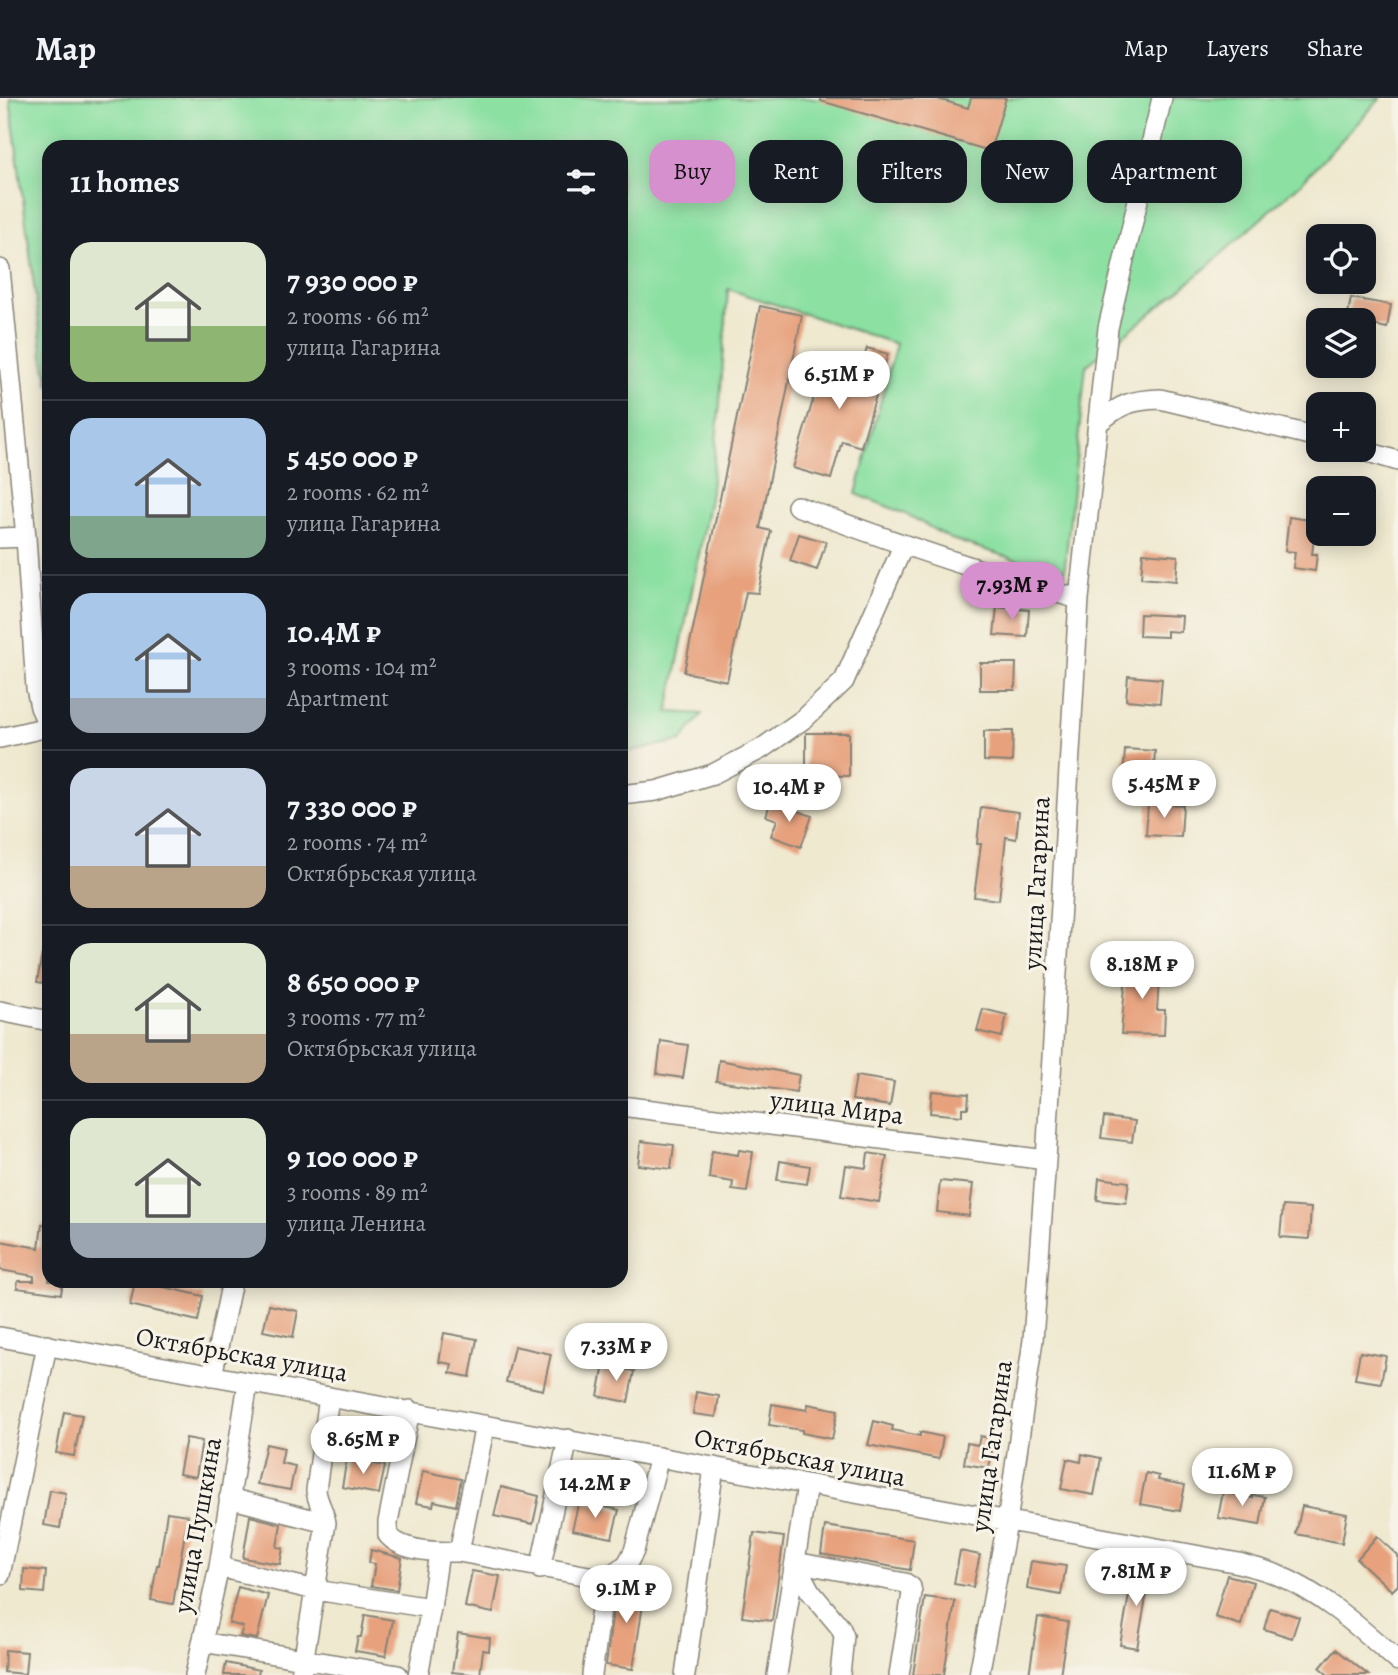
<!DOCTYPE html>
<html lang="en">
<head>
<meta charset="utf-8">
<style>
  body { margin:0; font-family:Alegreya,serif; background:#20242c; color:#f1f3f6; height:100vh; display:flex; flex-direction:column; font-size:26px; white-space:nowrap }
  * { box-sizing:border-box; margin:0 }
  p { font-size:23px; color:#9ea1a6 }
  .icon { flex:none; width:38px; height:38px; fill:none; stroke:currentColor; stroke-width:2; stroke-linecap:round; stroke-linejoin:round }
  .map { position:relative; flex:1; overflow:hidden }
  .sheet { position:absolute; left:42px; top:42px; width:586px; height:1148px; display:flex; flex-direction:column; background:#171b24; border-radius:21px; box-shadow:0 4px 18px #0003 }
  .sheet>* { flex:none }
  .banner { position:absolute; left:649px; top:42px; width:642px; height:63px; display:flex; gap:14px }
  .tools { position:absolute; left:1306px; top:126px; display:grid; gap:14px }
  .tools a { display:grid; place-items:center; width:70px; height:70px; border-radius:14px; background:#171b24; box-shadow:0 4px 18px #0003; font-size:35px }
  .price { position:absolute; translate:-50% -60px; padding:0 16px; border-radius:24px; background:#fff; color:#222; font-size:23px; line-height:46px; filter:drop-shadow(0 2px 4px #0008) }
  .price::after { content:''; position:absolute; left:50%; top:42px; width:21px; height:16px; margin-left:-10px; background:inherit; clip-path:polygon(0 0,100% 0,50% 100%) }
  .price.selected { background:#d690ce; color:#111 }
  ul { padding:0; list-style:none }
  li { display:flex; align-items:center; gap:21px; height:175px; padding:0 28px }
  li+li { border-top:2px solid #363941 }
  li span { display:grid; place-items:center; flex:none; width:196px; height:140px; border-radius:21px; color:#555 }
  li>.icon { margin-inline-start:auto }
  span .icon { width:84px; height:84px; fill:#fffc; stroke-width:1 }
  li b { font-size:30px }
  h2 { display:flex; justify-content:space-between; align-items:center; height:84px; padding:0 28px; font-size:30px }
  .tag { padding:0 24px; border-radius:21px; background:#171b24; box-shadow:0 4px 18px #0003; font-size:24px; line-height:63px }
  .tag.selected { background:#d690ce; color:#111 }
  header { display:flex; align-items:center; gap:42px; box-sizing:border-box; height:98px; padding:0 35px; background:#171b24; border-bottom:2px solid #363941 }
  header strong { font-size:33px }
  nav { display:flex; gap:38px; margin-inline-start:auto; font-size:24px }
  .map>svg:first-child { display:block }
</style>
</head>
<body>
<header>
<strong>Map</strong>
<nav><a>Map</a><a>Layers</a><a>Share</a></nav>
</header>
<div class="map">
<svg width="1398" height="1577" viewBox="0 0 1398 1577">
  <rect width="100%" height="100%" fill="#f7f3e8"/>
  <filter id="ink" filterUnits="userSpaceOnUse"><feTurbulence type="fractalNoise" baseFrequency=".0143" numOctaves="2"/><feDisplacementMap in="SourceGraphic" scale="14" xChannelSelector="R" yChannelSelector="G"/><feConvolveMatrix kernelMatrix="1 2 1 2 8 2 1 2 1" color-interpolation-filters="sRGB"/></filter>
  <filter id="wash" filterUnits="userSpaceOnUse"><feTurbulence type="fractalNoise" baseFrequency=".00686" numOctaves="4" result="noise"/><feDisplacementMap in="SourceGraphic" scale="28" xChannelSelector="R" yChannelSelector="G"/><feGaussianBlur stdDeviation="1.57" result="paint"/><feColorMatrix in="noise" values="0 0 0 0 0 0 0 0 0 0 0 0 0 0 0 0 0 1.4 0 .05"/><feComposite in="paint" operator="in"/></filter>
  <g filter="url(#wash)">
    <rect width="100%" height="100%" fill="#efe9d0"/>
    <!-- green -->
    <path fill="#8be0a2" stroke="#547e5f" stroke-width="2" d="M10,0h1371l-80,85 -102,91 -113,92 -22,209 -113,-36 -45,-25 -50,-20 40,-150 -168,-55 -8,114 -10,95 -42,214 34,2 -21,27 -60,12v-606h-572v239l-6,-31z"/>
    <g id="blocks">
      <!-- building -->
      <path fill="#e7a17d" d="M821,0h114l33,10 3,-10h35l-16,53 -169,-50z
        M1351,200l40,7 -4,23 -24,-5v-3h-16z
        M760,208l42,9 -42,213 11,3 -13,62 -12,-1 -19,89 -43,-9z
        M867,250l21,6 -27,93 -19,-6 -11,38 -38,-11 33,-112 36,10z
        M1289,419l27,4 -4,33h5l-2,17 -22,-3 2,-16 -10,-1z
        M799,436l27,8 -9,28 -27,-9z
        M1143,455l35,3 -2,25 -35,-3z
        M997,509l32,3 -2,27 -33,-2z
        M1140,516l42,2 -1,16 -14,-1v6l-28,-1z
        M980,565h36l-1,27h-35z
        M1128,578l34,3 -2,24 -34,-3z
        M984,633h29l-1,31 -28,-1z
        M806,635h43v43l-43,-1z
        M1125,651l30,2 -2,30 -30,-1z
        M771,703l41,15 -11,31 -30,-11 6,-16 -11,-4z
        M1148,705l35,2 -2,32 -35,-2z
        M981,709l38,5 -3,27 -10,-2 -7,63 -25,-3 7,-53h-4z
        M43,851h6v35l-12,-2z
        M1127,864l33,3 -3,45h8l-1,25 -43,-1z
        M983,911l24,6 -5,22 -25,-6z
        M661,943l27,4 -5,33 -26,-4z
        M719,962l80,15 -3,17 -80,-11z
        M856,978l38,6 -4,24 -38,-6z
        M932,993l37,3 -1,14h-6v8l-32,-3z
        M1104,1019l31,4 -3,21 -31,-4z
        M641,1043l33,4 -3,24 -33,-4z
        M739,1052l14,2 -6,40 -15,-2 1,-8 -24,-4 3,-27 26,4z
        M868,1055l19,3 -8,46 -38,-6 5,-31 20,3z
        M780,1063l30,5 -3,18 -30,-4z
        M1099,1080l30,4 -3,21 -29,-3z
        M940,1083l33,3 -4,32 -32,-4z
        M1283,1108l28,2 -2,31 -29,-2z
        M42,1126l7,1v56h14l-2,13 -44,-6 1,-7h16v-5l-34,-6v-29l39,7z
        M135,1183h25l-1,5 44,10 -5,25 -68,-16z
        M269,1207l29,6 -5,26 -30,-6z
        M444,1235l33,6 -7,38 -20,-4 2,-9 -13,-2z
        M514,1248l37,8 -8,36 -37,-8z
        M1360,1254l26,4 -5,27 -26,-4z
        M604,1267l30,6 -6,31 -30,-6z
        M696,1294l23,4 -3,21 -23,-3z
        M772,1306l35,6 1,-6 30,6 -6,29 -30,-6v-3l-33,-5z
        M64,1314l18,3 -8,41 -18,-3z
        M874,1323l19,5 -1,4 28,6v-4l23,5 -4,22 -71,-14z
        M980,1338l14,3 -5,29 -25,-4 3,-21 11,2z
        M186,1340l16,3 -6,36 -17,-3z
        M266,1346l18,4 -3,15 14,3 -5,24 -33,-6z
        M1082,1356l19,4 -7,37 -33,-6 6,-30 14,3z
        M347,1360l38,8 -6,28 -37,-7z
        M423,1373l38,8 -5,27 -22,-5 -1,5 -17,-3z
        M1146,1375l13,3 -1,4 27,5 -5,26 -40,-7z
        M501,1389l38,9 -6,28 -39,-8z
        M50,1392l16,3 -6,35 -16,-3z
        M1223,1394l30,6v-3l12,2 -5,28 -42,-7z
        M579,1403l40,9 -7,28 -40,-8z
        M1302,1408l45,8 -5,29 -46,-9z
        M167,1414l21,3 -15,89 -22,-4 6,-35h2z
        M250,1418l31,8 -4,23 6,1 -3,16 -37,-6z
        M825,1428l89,14 -4,30 -89,-16z
        M754,1435l30,4 -12,84 -30,-4z
        M1377,1438l21,20v29l-6,6 -35,-32z
        M371,1452l31,8 -5,32 -26,-4 4,-22 -6,-1z
        M960,1453l20,4 -7,32 -19,-3z
        M1031,1463l35,5 -5,29 -34,-6z
        M1134,1469l17,3 -14,78 -17,-3z
        M24,1471l22,2 -2,22 -21,-2z
        M472,1473l28,5 -7,37 -28,-6z
        M1227,1477l26,7 -12,43 -26,-8z
        M623,1484l23,3 -13,84 -27,-4 10,-79z
        M238,1489l30,8 -11,44 -17,-3 3,-9 -14,-4z
        M925,1499l30,4 -11,74h-31z
        M1270,1510l29,9 -7,21 -28,-9z
        M365,1517l28,5 -7,36 -31,-5 3,-14h3z
        M1038,1519l30,5 -8,53h-31z
        M458,1535l32,5 -1,13 -6,-1 -3,25 -28,-3z
        M1336,1551l32,26h-40l-8,-7z
        M5,1552l22,2 -2,22 -21,-2z
        M226,1565l33,7 -1,5h-34z"/>
    </g>
  </g>
  <g filter="url(#ink)">
    <use href="#blocks" fill-opacity="0" stroke="#868276" stroke-width="2"/>
    <g fill="none" stroke-linecap="round" stroke-linejoin="round">
      <!-- minor casing -->
      <g stroke="#868276" stroke-width="22">
        <path id="minor" d="M0,171l26,268 10,151 4,19 9,20
          M1098,325c23,-19 33,-23 62,-24l158,38
          M1361,352l37,11
          M797,408c93,35 186,67 282,93
          M0,440l26,-1
          M0,640l48,-11
          M621,697l35,-4 57,-17 48,-25 44,-31 39,-37 59,-135
          M0,913l49,10
          M621,1008l425,54
          M0,1239l1239,226c12,4 25,6 36,11 47,19 85,54 123,87
          M212,1278l20,-95
          M410,1312l-22,112v13c14,17 50,17 71,17l146,27 -13,96
          M229,1400l97,25 -25,152
          M326,1425c-2,-13 -9,-21 -10,-33l13,-93
          M459,1454l26,-127
          M795,1464l110,21 6,4 1,6 -13,82
          M795,1465l15,28 30,36 4,9 -4,39
          M219,1469l96,23 116,18
          M540,1471l28,-130
          M0,1477l47,-230
          M605,1481l22,-15 7,-13 25,-94
          M202,1544l196,33
          M195,1577l24,-108 29,-184
          M418,1577l13,-67 8,-56
          M685,1577l29,-208
          M777,1577l30,-190
          M979,1577l28,-152 26,-183 13,-180 33,-561 29,-271 54,-230"/>
      </g>
      <!-- minor -->
      <use href="#minor" stroke="#fff" stroke-width="19"/>
    </g>
  </g>
  <g text-anchor="middle" stroke-width="6" stroke-linejoin="round" paint-order="stroke">
    <!-- street labels -->
    <g font-size="26" fill="#1c1c1c" stroke="#f7f3e8">
      <text transform="translate(1036 785) rotate(-87)" y="9">улица Гагарина</text>
      <text transform="translate(837 1009) rotate(7)" y="9">улица Мира</text>
      <text transform="translate(242 1256) rotate(10)" y="9">Октябрьская улица</text>
      <text transform="translate(991 1348) rotate(-82)" y="9">улица Гагарина</text>
      <text transform="translate(800 1359) rotate(11)" y="9">Октябрьская улица</text>
      <text transform="translate(197 1427) rotate(-80)" y="9">улица Пушкина</text>
    </g>
  </g>
</svg>
<div class="tools">
<a><svg class="icon" aria-label="locate" viewBox="0 0 24 24"><circle cx="12" cy="12" r="6"/><path d="M12 2v4M12 18v4M2 12h4M18 12h4"/></svg></a>
<a><svg class="icon" aria-label="layers" viewBox="0 0 24 24"><path d="M12 4l9 5-9 5-9-5zM3 14l9 5 9-5"/></svg></a>
<a>+</a>
<a>−</a>
</div>
<b class="price" style="left:839px;top:313px">6.51M ₽</b>
<b class="price selected" style="left:1012px;top:524px">7.93M ₽</b>
<b class="price" style="left:1164px;top:722px">5.45M ₽</b>
<b class="price" style="left:789px;top:726px">10.4M ₽</b>
<b class="price" style="left:1142px;top:903px">8.18M ₽</b>
<b class="price" style="left:616px;top:1285px">7.33M ₽</b>
<b class="price" style="left:363px;top:1378px">8.65M ₽</b>
<b class="price" style="left:1242px;top:1410px">11.6M ₽</b>
<b class="price" style="left:595px;top:1422px">14.2M ₽</b>
<b class="price" style="left:1136px;top:1510px">7.81M ₽</b>
<b class="price" style="left:626px;top:1527px">9.1M ₽</b>
<div class="banner">
<a class="tag selected">Buy</a>
<a class="tag">Rent</a>
<a class="tag">Filters</a>
<a class="tag">New</a>
<a class="tag">Apartment</a>
</div>
<section class="sheet">
<h2>11 homes<svg class="icon" aria-label="filters" viewBox="0 0 24 24"><path d="M4 7h16M4 17h16"/><circle cx="9" cy="7" r="2"/><circle cx="15" cy="17" r="2"/></svg></h2>
<ul>
<li><span style="background:linear-gradient(#dfe7d0 60%,#8fb573 0)"><svg class="icon" aria-label="home" viewBox="0 0 24 24"><path d="M3 11l9-7 9 7M6 9v11h12V9"/></svg></span><div><b>7 930 000 ₽</b><p>2 rooms · 66 m²</p><p>улица Гагарина</p></div></li>
<li><span style="background:linear-gradient(#a9c7e8 70%,#7fa58c 0)"><svg class="icon" aria-label="home" viewBox="0 0 24 24"><path d="M3 11l9-7 9 7M6 9v11h12V9"/></svg></span><div><b>5 450 000 ₽</b><p>2 rooms · 62 m²</p><p>улица Гагарина</p></div></li>
<li><span style="background:linear-gradient(#a9c7e8 75%,#9aa5b1 0)"><svg class="icon" aria-label="home" viewBox="0 0 24 24"><path d="M3 11l9-7 9 7M6 9v11h12V9"/></svg></span><div><b>10.4M ₽</b><p>3 rooms · 104 m²</p><p>Apartment</p></div></li>
<li><span style="background:linear-gradient(#c9d6e8 70%,#b9a48a 0)"><svg class="icon" aria-label="home" viewBox="0 0 24 24"><path d="M3 11l9-7 9 7M6 9v11h12V9"/></svg></span><div><b>7 330 000 ₽</b><p>2 rooms · 74 m²</p><p>Октябрьская улица</p></div></li>
<li><span style="background:linear-gradient(#dfe7d0 65%,#b9a48a 0)"><svg class="icon" aria-label="home" viewBox="0 0 24 24"><path d="M3 11l9-7 9 7M6 9v11h12V9"/></svg></span><div><b>8 650 000 ₽</b><p>3 rooms · 77 m²</p><p>Октябрьская улица</p></div></li>
<li><span style="background:linear-gradient(#dfe7d0 75%,#9aa5b1 0)"><svg class="icon" aria-label="home" viewBox="0 0 24 24"><path d="M3 11l9-7 9 7M6 9v11h12V9"/></svg></span><div><b>9 100 000 ₽</b><p>3 rooms · 89 m²</p><p>улица Ленина</p></div></li>
</ul>
</section>
</div>
</body>
</html>
